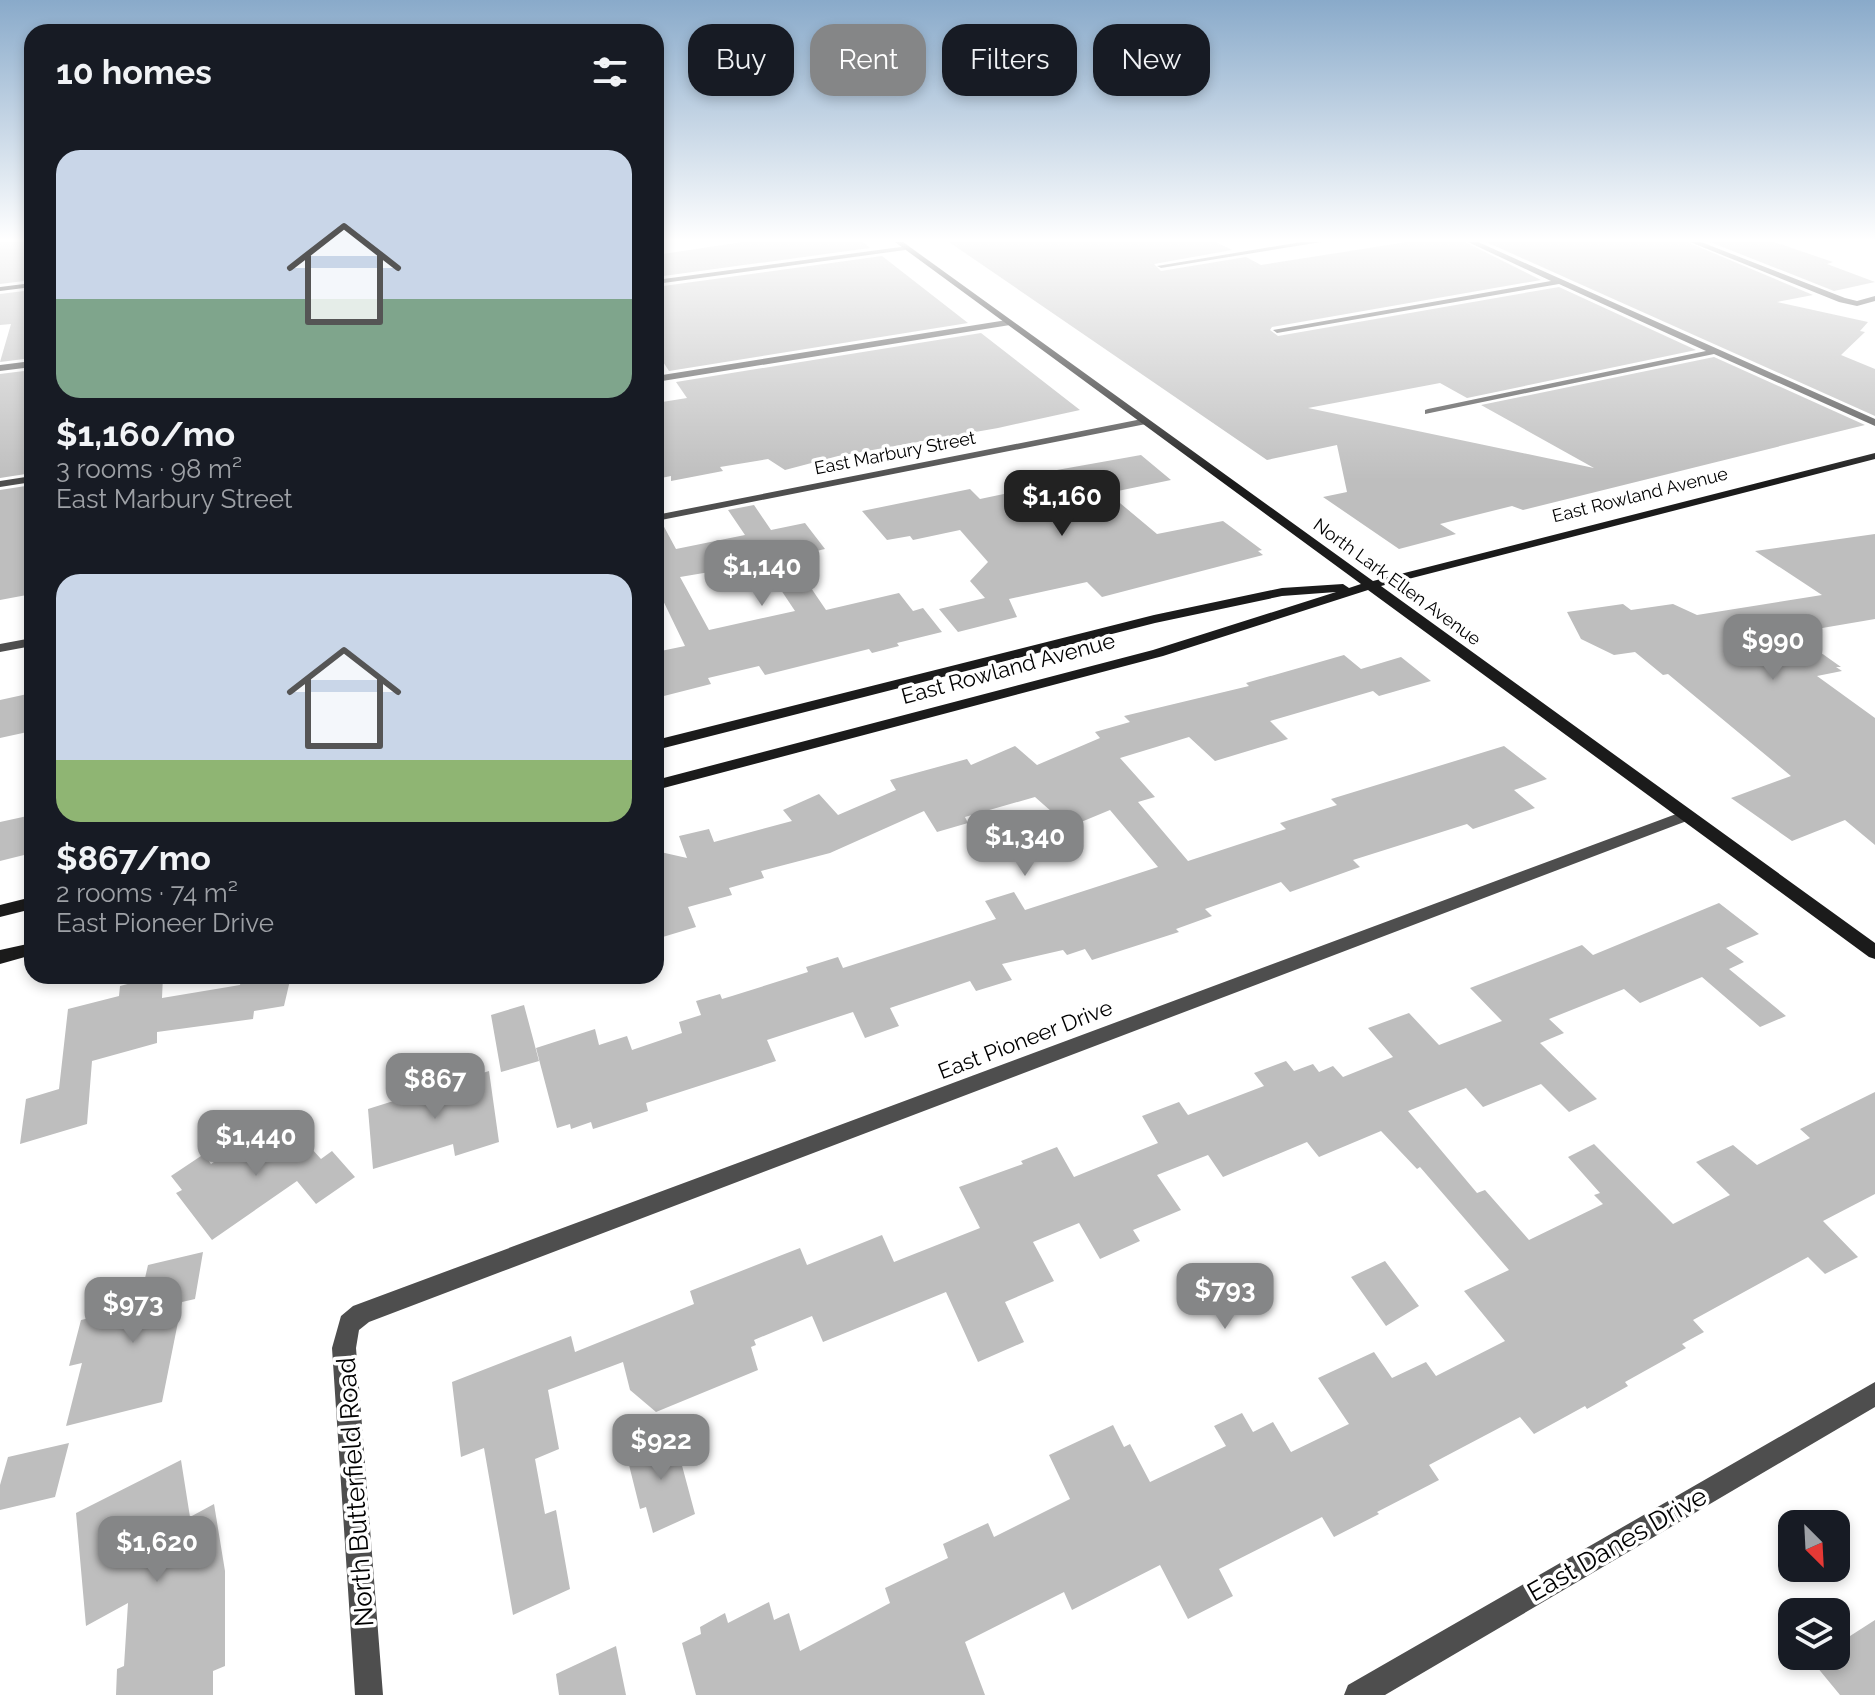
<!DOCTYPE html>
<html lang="en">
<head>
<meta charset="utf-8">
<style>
  body { margin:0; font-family:Raleway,sans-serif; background:#20242c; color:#f1f3f6; height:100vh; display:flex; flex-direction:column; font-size:30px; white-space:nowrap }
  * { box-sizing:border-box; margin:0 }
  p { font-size:26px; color:#9ea1a6 }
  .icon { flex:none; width:44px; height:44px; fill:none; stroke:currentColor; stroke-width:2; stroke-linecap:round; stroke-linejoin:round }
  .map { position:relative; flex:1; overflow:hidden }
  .sheet { position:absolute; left:24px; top:24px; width:640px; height:960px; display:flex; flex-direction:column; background:#171b24; border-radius:24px; box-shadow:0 4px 12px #0003 }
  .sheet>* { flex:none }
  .hud { position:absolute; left:688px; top:24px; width:760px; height:72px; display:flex; gap:16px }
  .needle { width:52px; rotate:156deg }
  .tools { position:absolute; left:1778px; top:1510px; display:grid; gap:16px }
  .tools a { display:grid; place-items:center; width:72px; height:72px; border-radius:16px; background:#171b24; box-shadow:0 4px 12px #0003; font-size:40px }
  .price { position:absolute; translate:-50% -68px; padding:0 18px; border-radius:16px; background:#858687; color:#fff; font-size:26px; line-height:52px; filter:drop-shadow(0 2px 4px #0008) }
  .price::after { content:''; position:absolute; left:50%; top:48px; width:24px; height:18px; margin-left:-12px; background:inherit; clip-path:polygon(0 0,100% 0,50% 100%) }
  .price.current { background:#222; color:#fff }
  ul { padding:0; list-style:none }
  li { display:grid; align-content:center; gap:16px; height:424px; padding:0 32px }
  li span { display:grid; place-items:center; height:248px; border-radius:24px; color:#555 }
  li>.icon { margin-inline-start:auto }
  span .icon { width:144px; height:144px; fill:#fffc; stroke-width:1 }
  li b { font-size:34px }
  h2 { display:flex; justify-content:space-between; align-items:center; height:96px; padding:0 32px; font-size:34px }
  .tag { padding:0 28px; border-radius:24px; background:#171b24; box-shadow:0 4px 12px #0003; font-size:28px; line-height:72px }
  .tag.current { background:#858687; color:#fff }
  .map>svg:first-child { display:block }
</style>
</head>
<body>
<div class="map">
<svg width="1875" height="1695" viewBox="0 0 1875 1695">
  <rect width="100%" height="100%" fill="#fff"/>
  <!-- building -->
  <path fill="#bebebe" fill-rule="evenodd" d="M0,242h32v38l-32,4z
    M743,242h120l7,6 -214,29v-22z
    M949,242h267l16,8 -78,14 7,7 85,-14 15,8 146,-23h58l76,38 -269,47 -2,3 8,6 281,-49 137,63 -229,48 -27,-15 -132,25 286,60 -113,-63 233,-48 151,68 -342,85 -11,-4 -72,18 16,10 -57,15 -76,-52 24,-5 -10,-47 -70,15z
    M1486,242h201l126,53 -36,7 91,20 -8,9 5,1 -24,23 34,14v47z
    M1710,242h64l59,20 -6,2 48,18 -41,9z
    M882,256l86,67 -299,48 -13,-20v-8l7,-1 -7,-10v-45z
    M32,290v68l-32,4 11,-38 -11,1v-31z
    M981,333l99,77 -82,18 -160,28 -53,14 -17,-11 -48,8 3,4 -52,10v-5l-15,3v-76l31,-5 -11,-16z
    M32,370v103l-32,5v-104z
    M1141,455l30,25 -63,13 49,41 66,-13 39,29 -4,1 5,4 -161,42 -15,-15 -78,17 8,18 -59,15 -19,-23 46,-11 -15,-17 18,-19 -28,-32 -47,10 -3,-4 -23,4 -25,-29 108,-22 10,10 72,-15 -12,-11z
    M32,485v109l-32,6v-110z
    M754,505l17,25 34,-7 20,26 -35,8 36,53 73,-17 14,18 10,-3 19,24 -45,11 2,3 -27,7 -3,-4 -104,26 -6,-9 -51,12 3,6 -55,14v-46l29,-6 -29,-60v-62l6,-1 14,26 69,-14 -17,-25zM763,563l32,48 -86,19 -29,-53z
    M1875,534v85l-82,14 48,34h-5l6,4 -25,5 58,42v127l-30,-25 -53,21 -61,-43 60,-22 -123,-102 -5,1 -28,-23 -21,3 -33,-16 -14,-27 56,-8 8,6 42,-6 24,11 125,-20 -67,-44z
    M1344,655l17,14 40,-12 30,24 -52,15 -6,-5 -103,30 18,18 -73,22 -26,-24 -69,21 35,39 -17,5 50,59 98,-32 -6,-6 57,-18 -6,-6 173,-53 43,33 -33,11 21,18 -62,21 -6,-5 -114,36 7,7 -70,25 -9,-10 -76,27 7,7 -36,13 3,3 -87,28 -7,-11 -18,6 -4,-5 -61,14 10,16 -36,11 -6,-10 -80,27 9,18 -34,12 -12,-26 -86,28 9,21 -130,42 2,8 -55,18 -2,-7 -20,7 -1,-5 -13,4 -21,-80 59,-19 4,16 28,-9 5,14 50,-17 -3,-11 22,-7 -5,-14 24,-7 2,5 10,-3 76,-24 -2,-5 32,-10 5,11 153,-49 -11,-18 29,-9 11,18 133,-43 -48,-57 -41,17 -34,-30 -70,20 3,6 -31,9 -13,-21 -94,42 -69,18 3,7 -35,10 3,7 -44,12 8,20 -40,12v-88l31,7 -8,-22 30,-7 5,13 78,-21 -9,-11 36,-16 19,21 58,-25 -6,-10 77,-21 4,6 44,-19 22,19 63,-27 -5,-6 35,-10 -6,-6 125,-30 -3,-3z
    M32,693v38l-32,7v-38z
    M32,815v38l-32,8v-39z
    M1719,903l40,31 -33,14 18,14 -15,7 57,47 -26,11 -58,-50 -62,26 -16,-14 -75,30 15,14 -24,10 57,56 -28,13 -28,-28 -58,23 -17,-19 -58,23 69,82 8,-3 44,50 74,-36 -9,-9 6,-2 -32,-36 26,-13 79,80 57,-29 -34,-33 37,-17 24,20 53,-27 -10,-9 75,-37v102l-52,27 35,36 -33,17 -17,-17 -115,63 11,12 -22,12 4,4 -61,34 3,4 -41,23 -2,-3 -51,28 -14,-17 -91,48 10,15 -62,32 2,2 -45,23 -12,-20 -103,52 14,27 -45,23 -28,-54 -88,45 -8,-18 -99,50 20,53h-289l-14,-52 19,-9 -1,-7 25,-14 3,10 41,-21 5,18 15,-7 11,38 90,-48 -5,-15 63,-30 -5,-14 45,-21 6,14 76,-38 -21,-44 64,-30 11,22 6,-3 20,38 76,-36 -12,-20 28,-13 11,19 20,-10 18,30 58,-28 -31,-46 56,-26 18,26 34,-16 10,14 69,-35 -41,-50 45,-21 -89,-103 -3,2 -36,-38 -62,26 -12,-15 -84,35 -15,-22 -51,20 24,35 -48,20 7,11 -40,18 -21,-36 -46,19 21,39 -49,21 19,40 -46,20 -32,-70 -123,50 -11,-26 -58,24 2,5 -5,2 7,23 -102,42 -26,-22 -7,-28 -75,28 11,59 -24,10 10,55 11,-4 14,79 -57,26 -29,-167 -23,9 -9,-75 119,-46 4,16 119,-48 -4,-13 110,-43 7,17 75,-30 12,27 86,-34 -21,-41 64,-23 -2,-3 36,-14 17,30 84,-34 -16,-27 37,-14 9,13 76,-29 -10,-13 32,-12 8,10 19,-7 6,8 14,-6 10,11 50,-20 -25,-29 41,-15 30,32 63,-24 -32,-33 112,-43 11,10z
    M158,976h5l-1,22 78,-13 2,-9h49l-7,30 -30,5 -1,8 -96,13v11l-65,18 -5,63 -67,20 6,-45 33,-10 9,-80 51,-13 1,-10z
    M524,1005l15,56 -38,11 -10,-57z
    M489,1071l10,71 -44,14 -2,-12 -80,25 -5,-60z
    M276,1120l18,21 7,-4 20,22 11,-8 23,26 -39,27 -19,-23 -85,59 -36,-47 6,-3 -11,-14 33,-22 7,10z
    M203,1252l-8,47 -13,3 -20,100 -96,24 16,-63 -13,3 12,-46 44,-10 2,-7 13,-3 8,-35z
    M1385,1261l34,45 -33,20 -35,-49z
    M673,1432l22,82 -42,19 -7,-26 -6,2 -14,-56z
    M69,1443l-14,54 -55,13v-25l8,-28z
    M181,1460l9,57 24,-13 11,67v95l-12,5v24h-97l1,-26 7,-3 4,-63 -42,23 -10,-113z
    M1875,1620v75h-35l-28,-34 8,-5h16v-11z
    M616,1646l10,49h-67l-3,-21z"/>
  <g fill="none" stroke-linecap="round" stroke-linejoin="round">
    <!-- street -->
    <path fill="#4e4e4e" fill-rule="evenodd" d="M1301,242h20l-160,26 -4,-2z
      M1468,242h10l397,177v7l-161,-72 -289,60v-4l3,-1 278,-58 -147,-67 -282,49 -4,-3 278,-49z
      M1690,242h11l144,56 12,3 18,-5v5l-18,5 -18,-4z
      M908,246l-3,4 -249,34v-4z
      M1007,320l3,1v4l-354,57v-6z
      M32,361v6l-32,4v-6z
      M1142,419l5,3 -1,2 -490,97v-6z
      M32,476v6l-32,5v-6z
      M32,638v8l-32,6v-8z
      M1687,810l8,5 -3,4 -1323,503 -10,8 -3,18 27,347h-28l-23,-347 9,-32 12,-10z
      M1875,1382v25l-490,288h-41l4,-10z"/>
    <!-- secondary -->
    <path fill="#1b1b1b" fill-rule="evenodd" d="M895,242h8l470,339 502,-128v6l-494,127 494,357v16l-6,-2 -501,-367 -205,66 -507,134v-10l497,-130 183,-58 -54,4 -127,27 -499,127v-10l498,-125 128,-27 61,-4 6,4 12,-4z
      M32,283v4l-32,4v-4z
      M32,897v12l-32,8v-12z
      M32,943v12l-32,9v-14z"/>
  </g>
  <!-- sky -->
  <linearGradient id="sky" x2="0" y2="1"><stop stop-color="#89aaca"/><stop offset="0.5" stop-color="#fff"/><stop offset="1" stop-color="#fff" stop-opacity="0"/></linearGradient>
  <rect width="1875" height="480" fill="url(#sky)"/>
  <g text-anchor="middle" stroke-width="7" stroke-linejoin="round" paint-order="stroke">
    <!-- far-street labels -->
    <g font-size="18" fill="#000" stroke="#fff">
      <text transform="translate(895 453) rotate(-11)" y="6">East Marbury Street</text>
      <text transform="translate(1640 495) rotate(-14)" y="6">East Rowland Avenue</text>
      <text transform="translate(1397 582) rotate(36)" y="6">North Lark Ellen Avenue</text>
    </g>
    <!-- street labels -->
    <g font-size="22" fill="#000" stroke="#fff">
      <text transform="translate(1008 668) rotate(-15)" y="8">East Rowland Avenue</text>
      <text transform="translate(1025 1039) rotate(-21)" y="8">East Pioneer Drive</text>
    </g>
    <!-- near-street labels -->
    <g font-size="26" fill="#000" stroke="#fff">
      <text transform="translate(355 1492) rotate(-94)" y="9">North Butterfield Road</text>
      <text transform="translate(1617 1544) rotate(-30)" y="9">East Danes Drive</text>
    </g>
  </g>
</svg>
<div class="tools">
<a><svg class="needle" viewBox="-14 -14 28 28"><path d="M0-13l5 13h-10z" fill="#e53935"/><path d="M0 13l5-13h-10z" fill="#9ea1a6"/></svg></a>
<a><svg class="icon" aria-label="layers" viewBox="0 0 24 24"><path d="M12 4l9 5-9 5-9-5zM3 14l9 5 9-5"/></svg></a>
</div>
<b class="price current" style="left:1062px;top:538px">$1,160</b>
<b class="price" style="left:762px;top:608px">$1,140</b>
<b class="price" style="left:1773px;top:682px">$990</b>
<b class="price" style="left:1025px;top:878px">$1,340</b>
<b class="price" style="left:435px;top:1121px">$867</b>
<b class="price" style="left:256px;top:1178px">$1,440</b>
<b class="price" style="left:1225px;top:1331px">$793</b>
<b class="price" style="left:133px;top:1345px">$973</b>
<b class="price" style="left:661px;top:1482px">$922</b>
<b class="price" style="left:157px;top:1584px">$1,620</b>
<div class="hud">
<a class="tag">Buy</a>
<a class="tag current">Rent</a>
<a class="tag">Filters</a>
<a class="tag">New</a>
</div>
<section class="sheet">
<h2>10 homes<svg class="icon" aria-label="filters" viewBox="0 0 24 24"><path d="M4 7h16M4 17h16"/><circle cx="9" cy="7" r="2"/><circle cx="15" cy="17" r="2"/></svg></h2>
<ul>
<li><span style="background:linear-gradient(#c9d6e8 60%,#7fa58c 0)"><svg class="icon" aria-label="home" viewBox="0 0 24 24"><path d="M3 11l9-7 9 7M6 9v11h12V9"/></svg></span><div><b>$1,160/mo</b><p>3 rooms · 98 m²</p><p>East Marbury Street</p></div></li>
<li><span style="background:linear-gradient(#c9d6e8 75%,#8fb573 0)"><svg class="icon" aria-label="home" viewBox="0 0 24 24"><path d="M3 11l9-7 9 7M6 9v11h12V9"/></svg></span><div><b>$867/mo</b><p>2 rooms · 74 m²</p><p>East Pioneer Drive</p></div></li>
</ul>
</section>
</div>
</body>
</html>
